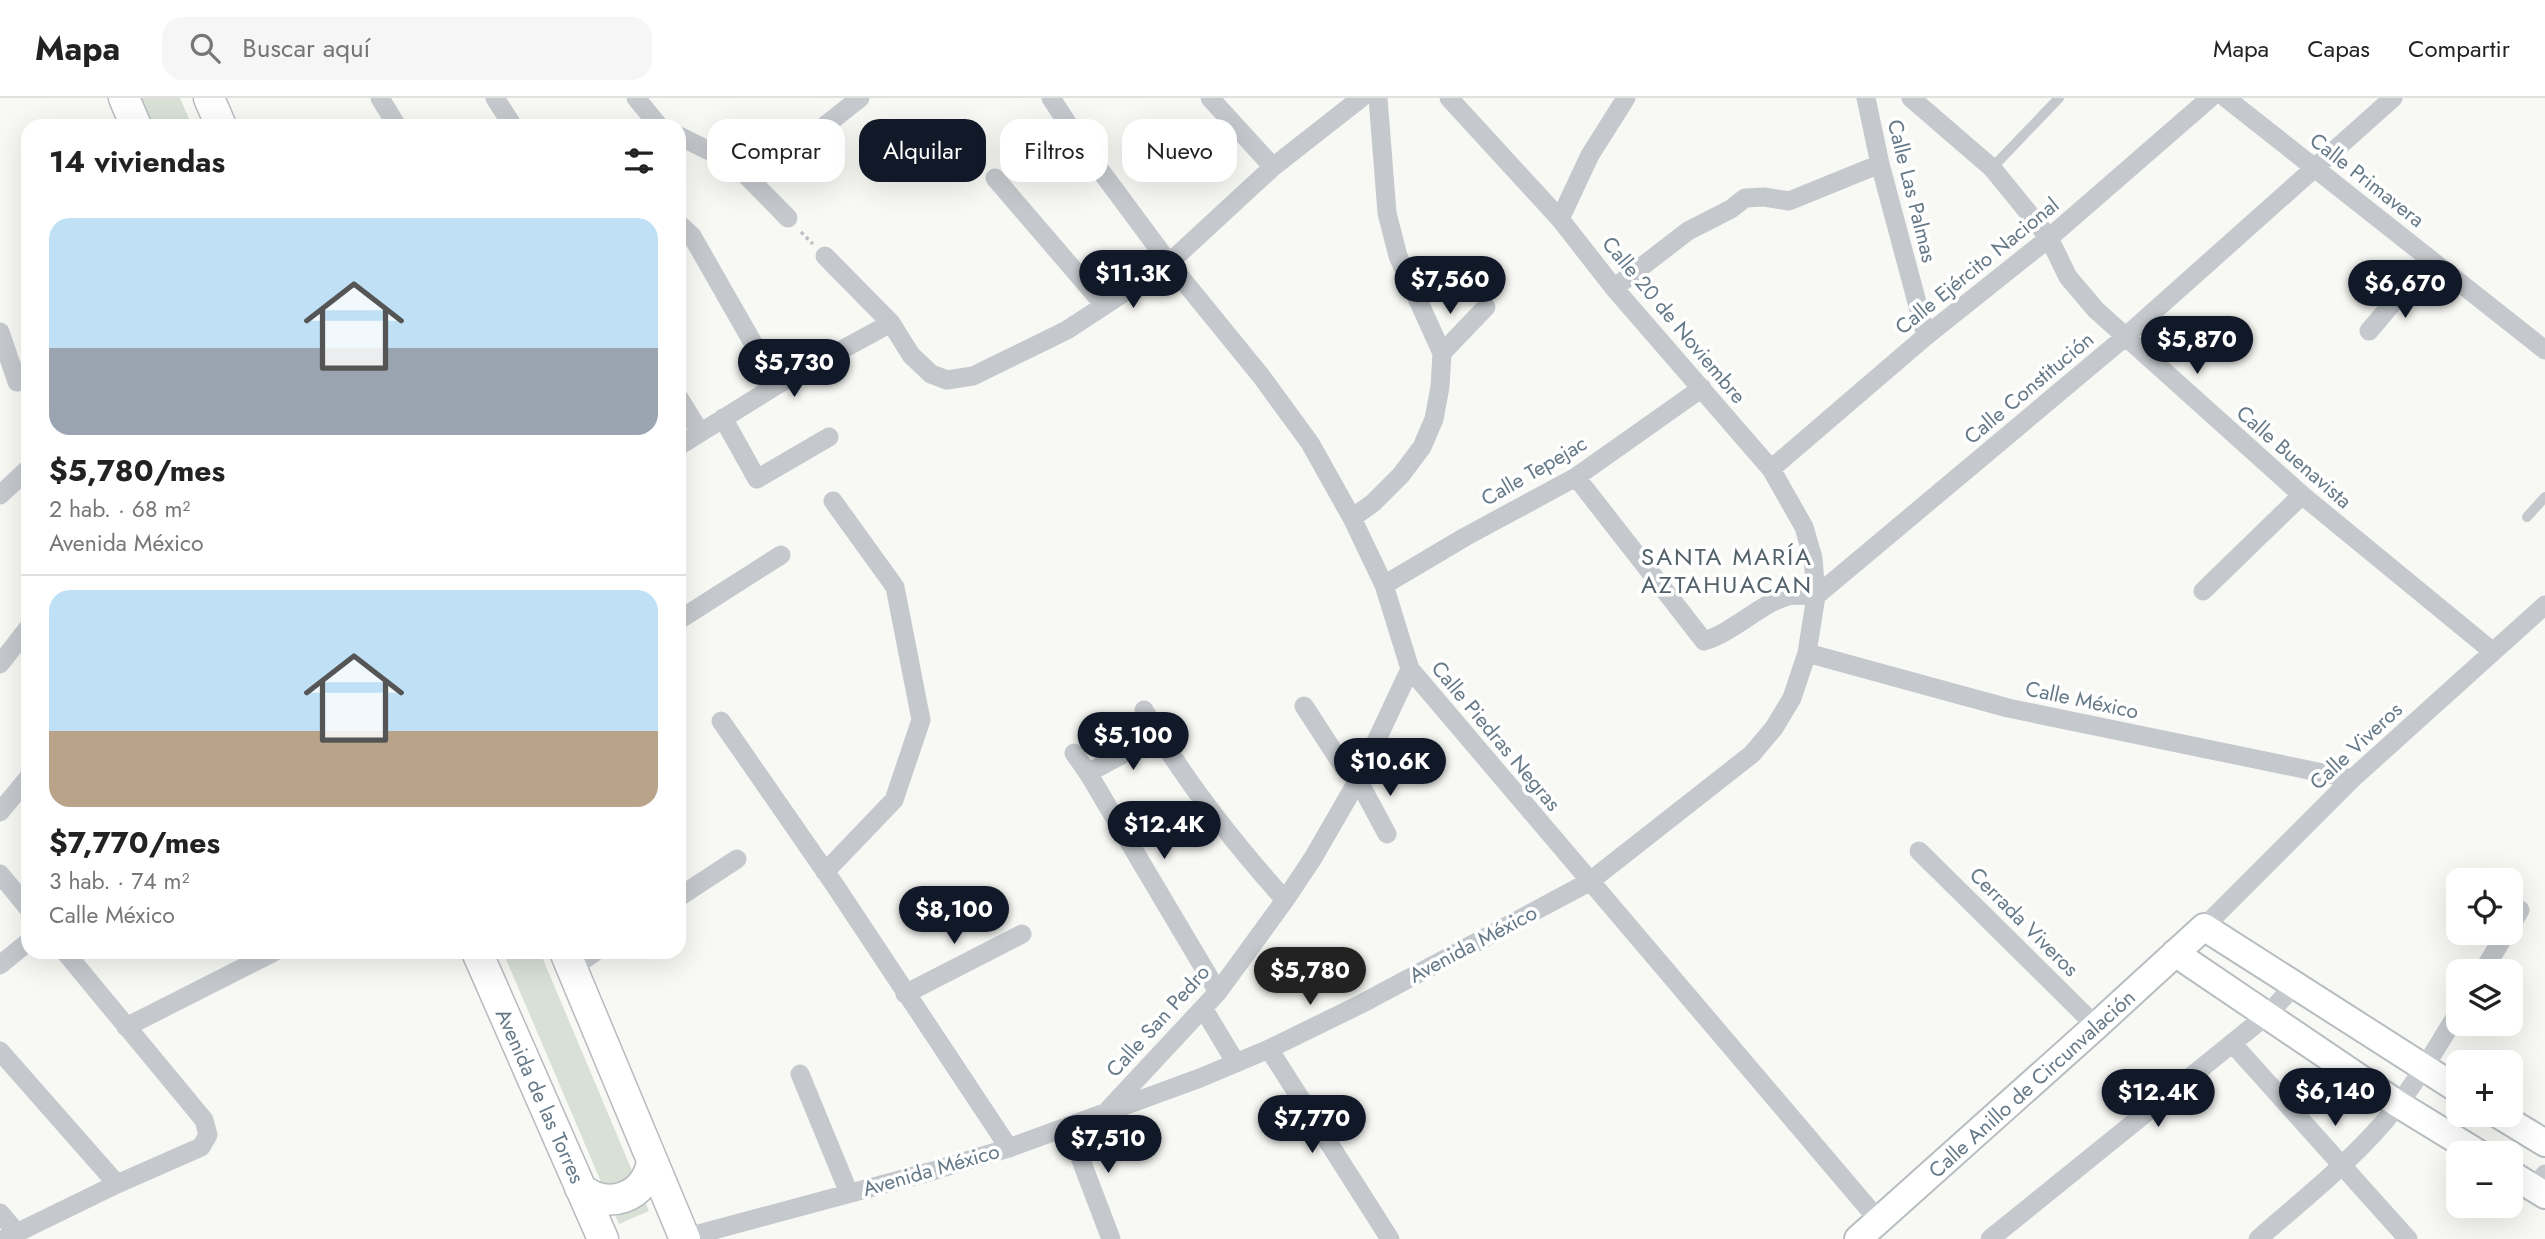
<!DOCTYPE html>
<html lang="es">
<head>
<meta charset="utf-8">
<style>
  body { margin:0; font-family:Jost,sans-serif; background:#f6f6f6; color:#222; height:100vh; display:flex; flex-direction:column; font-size:26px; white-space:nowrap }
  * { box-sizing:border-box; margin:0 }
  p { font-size:23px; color:#767676 }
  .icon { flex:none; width:38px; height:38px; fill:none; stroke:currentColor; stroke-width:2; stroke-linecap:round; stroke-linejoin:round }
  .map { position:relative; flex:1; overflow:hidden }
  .details { position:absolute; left:21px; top:21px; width:665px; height:840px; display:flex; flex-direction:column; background:#fff; border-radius:21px; box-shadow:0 7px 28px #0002 }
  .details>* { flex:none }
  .hud { position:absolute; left:707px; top:21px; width:665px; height:63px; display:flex; gap:14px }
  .buttons { position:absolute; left:2446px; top:770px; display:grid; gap:14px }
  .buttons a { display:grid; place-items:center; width:77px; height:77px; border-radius:14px; background:#fff; box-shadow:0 7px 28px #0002; font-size:35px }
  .price { position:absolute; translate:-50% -60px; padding:0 16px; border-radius:24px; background:#111827; color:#fff; font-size:23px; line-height:46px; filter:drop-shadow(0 2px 4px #0008) }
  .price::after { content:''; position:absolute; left:50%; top:42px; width:21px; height:16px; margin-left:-10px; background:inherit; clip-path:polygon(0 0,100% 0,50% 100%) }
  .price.active { background:#222; color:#fff }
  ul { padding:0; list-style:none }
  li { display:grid; align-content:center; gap:14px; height:371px; padding:0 28px }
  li+li { border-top:2px solid #e0e0e0 }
  li span { display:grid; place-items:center; height:217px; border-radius:21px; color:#555 }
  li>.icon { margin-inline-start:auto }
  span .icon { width:126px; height:126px; fill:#fffc; stroke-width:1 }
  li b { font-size:30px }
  h2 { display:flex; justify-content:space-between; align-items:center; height:84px; padding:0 28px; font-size:30px }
  .chip { padding:0 24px; border-radius:21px; background:#fff; box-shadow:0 7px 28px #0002; font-size:24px; line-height:63px }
  .chip.active { background:#111827; color:#fff }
  header { display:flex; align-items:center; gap:42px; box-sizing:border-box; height:98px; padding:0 35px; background:#fff; border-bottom:2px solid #e0e0e0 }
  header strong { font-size:33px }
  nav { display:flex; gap:38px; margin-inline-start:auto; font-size:24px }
  .search { width:490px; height:63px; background:#f6f6f6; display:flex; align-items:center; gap:18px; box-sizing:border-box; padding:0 24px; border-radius:21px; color:#767676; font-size:26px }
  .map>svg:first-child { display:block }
</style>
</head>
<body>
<header>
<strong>Mapa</strong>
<div class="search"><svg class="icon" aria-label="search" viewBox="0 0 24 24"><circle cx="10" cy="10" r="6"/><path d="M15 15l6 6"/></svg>Buscar aquí</div>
<nav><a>Mapa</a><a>Capas</a><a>Compartir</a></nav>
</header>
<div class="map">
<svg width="2545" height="1141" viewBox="0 0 2545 1141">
  <rect width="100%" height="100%" fill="#f8f8f5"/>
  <!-- green -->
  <path fill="#d9e0d6" d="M141,0h39l12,28h-39z
    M503,854h37l109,259 -30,13z"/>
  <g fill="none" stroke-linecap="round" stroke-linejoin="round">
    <!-- secondary casing -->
    <g stroke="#b7bdc1" stroke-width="30">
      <path id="secondary" d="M2175,855l223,151 80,49
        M2499,1017l46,28
        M2511,1076l34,21
        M1858,1141l238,-213 108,-99 255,163"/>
    </g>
    <!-- primary casing -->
    <g stroke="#b6bbbf" stroke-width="33">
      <path id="primary" d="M124,0l12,28
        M209,0l12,28
        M477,854l126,287
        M565,854l120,287
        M580,1090c28,23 65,10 72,-26"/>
    </g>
    <!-- path -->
    <path stroke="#bec1c3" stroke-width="3.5" stroke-dasharray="3.5 3.5" stroke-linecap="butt" d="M801,134l12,12"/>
    <!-- lane -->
    <path stroke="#c5c9cd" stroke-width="10" d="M1992,70l67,-70
      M2527,419l18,-20"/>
    <!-- street -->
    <path stroke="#c5c9cd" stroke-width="19" d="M380,0l17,28
      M495,0l18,28
      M636,0l23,28
      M1051,0l32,49 86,116 92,113 49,67 42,75 32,67 26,84 470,553
      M1210,0l63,69
      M1866,0l14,66 46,172
      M1911,0l81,70 57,70 19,39 28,33 206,185 190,156
      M2226,0l319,252
      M817,34l43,-34
      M679,38l55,27 54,55
      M995,80l109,127
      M1560,121l30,-64 36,-57
      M679,126l13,12 85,149
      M825,158l66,67 20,32 20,19 16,6 26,-4 94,-46 102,-67 104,-96 88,-69
      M1614,190l74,-57 43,-22 14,-11 19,-1 25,4 91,-37
      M2369,233l61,-72
      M0,234l17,50
      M1442,255l44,-46
      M679,300l21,34
      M723,320l34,61 72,-42
      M679,348l98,-61 114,-62
      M1771,371l155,-133 123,-98 161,-140
      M1576,379l128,164c30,-9 57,-38 84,-45 8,-2 19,0 28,0
      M0,397l28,-26
      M1352,420l21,-15 28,-28 21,-28 12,-28 6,-32 2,-34 -44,-97 -11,-43 -9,-115
      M1384,487l81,-48 111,-60 126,-89
      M2203,493l99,-96
      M1816,498l309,-259 268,-239
      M679,522l102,-65
      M1807,555l201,55 344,71
      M0,566l28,-36
      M1304,608l39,60 15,14 29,54
      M1144,612c38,68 90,133 141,190
      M721,623l115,166 173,261
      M1074,655l14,20 130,219
      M1088,675l70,-38
      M0,714l28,-34
      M1919,753l177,175
      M825,774l69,-72 27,-80 -26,-133 -62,-86
      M0,776l28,34
      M679,799l58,-38
      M2511,827l9,-15
      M2204,829l148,-148 193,-174
      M0,867l28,-23
      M572,870l23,-16
      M2483,873l23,-38
      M905,896l117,-60
      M1203,910l33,55
      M126,929l148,-75
      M2232,945l176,196
      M1269,951l121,190
      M0,953l117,133
      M800,976l49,119
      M1108,1012l110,-118 67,-92 28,-42 45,-78 52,-111
      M1068,1028l43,113
      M2535,1090l10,-14
      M0,1115l17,20
      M684,1140l245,-66 80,-24 191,-70 69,-29 92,-45 228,-122 163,-128 22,-26 18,-30 15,-45 9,-57 -3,-38 -9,-31 -33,-58 -157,-181 -54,-69 -111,-121
      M4,1141l113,-55 84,-37 7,-12 -4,-15 -139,-168
      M1990,1141l277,-224 27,-29
      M2258,1141c43,-38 89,-74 126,-117 29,-34 52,-73 75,-111"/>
    <!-- secondary -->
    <use href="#secondary" stroke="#fff" stroke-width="26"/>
    <!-- primary -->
    <use href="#primary" stroke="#fff" stroke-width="30"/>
  </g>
  <g text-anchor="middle" stroke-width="7" stroke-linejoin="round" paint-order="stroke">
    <!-- street labels -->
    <g font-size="21" fill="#657988" stroke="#fff">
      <text transform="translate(2367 82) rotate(38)" y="7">Calle Primavera</text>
      <text transform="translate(1912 93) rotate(76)" y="7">Calle Las Palmas</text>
      <text transform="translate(1977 168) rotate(-39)" y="7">Calle Ejército Nacional</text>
      <text transform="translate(1674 222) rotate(50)" y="7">Calle 20 de Noviembre</text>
      <text transform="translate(2029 290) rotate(-40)" y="7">Calle Constitución</text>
      <text transform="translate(2294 359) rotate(41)" y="7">Calle Buenavista</text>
      <text transform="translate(1534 373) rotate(-30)" y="7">Calle Tepejac</text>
      <text transform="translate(2082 602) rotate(12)" y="7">Calle México</text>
      <text transform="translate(1496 638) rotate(50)" y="7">Calle Piedras Negras</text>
      <text transform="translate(2356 648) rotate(-43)" y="7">Calle Viveros</text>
      <text transform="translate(2024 824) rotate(45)" y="7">Cerrada Viveros</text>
      <text transform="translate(1473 846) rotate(-28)" y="7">Avenida México</text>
      <text transform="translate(1158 923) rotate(-48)" y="7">Calle San Pedro</text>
      <text transform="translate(2032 986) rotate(-42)" y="7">Calle Anillo de Circunvalación</text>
      <text transform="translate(540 998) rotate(66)" y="7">Avenida de las Torres</text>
      <text transform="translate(931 1072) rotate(-16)" y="7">Avenida México</text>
    </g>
    <!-- quarter labels -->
    <g font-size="24" letter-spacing="2" fill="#54626c" stroke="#fff">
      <text x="1727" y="467">SANTA MARÍA<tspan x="1727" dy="28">AZTAHUACAN</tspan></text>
    </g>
  </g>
</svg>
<div class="buttons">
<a><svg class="icon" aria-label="locate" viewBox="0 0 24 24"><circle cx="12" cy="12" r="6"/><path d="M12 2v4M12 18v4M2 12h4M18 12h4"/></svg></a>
<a><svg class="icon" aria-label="layers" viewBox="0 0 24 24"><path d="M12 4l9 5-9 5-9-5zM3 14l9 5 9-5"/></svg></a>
<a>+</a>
<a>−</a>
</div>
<b class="price" style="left:1133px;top:212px">$11.3K</b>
<b class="price" style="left:1450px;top:218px">$7,560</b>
<b class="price" style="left:2405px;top:222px">$6,670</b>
<b class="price" style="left:2197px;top:278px">$5,870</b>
<b class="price" style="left:794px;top:301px">$5,730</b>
<b class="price" style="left:1133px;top:674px">$5,100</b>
<b class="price" style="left:1390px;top:700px">$10.6K</b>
<b class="price" style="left:1164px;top:763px">$12.4K</b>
<b class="price" style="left:954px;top:848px">$8,100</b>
<b class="price active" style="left:1310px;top:909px">$5,780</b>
<b class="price" style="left:2335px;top:1030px">$6,140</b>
<b class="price" style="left:2158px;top:1031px">$12.4K</b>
<b class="price" style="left:1312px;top:1057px">$7,770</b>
<b class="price" style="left:1108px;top:1077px">$7,510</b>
<div class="hud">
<a class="chip">Comprar</a>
<a class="chip active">Alquilar</a>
<a class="chip">Filtros</a>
<a class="chip">Nuevo</a>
</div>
<section class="details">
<h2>14 viviendas<svg class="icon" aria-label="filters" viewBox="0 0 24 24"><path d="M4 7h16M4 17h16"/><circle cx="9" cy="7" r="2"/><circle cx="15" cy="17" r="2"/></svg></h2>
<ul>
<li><span style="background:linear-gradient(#bfe0f5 60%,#9aa5b1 0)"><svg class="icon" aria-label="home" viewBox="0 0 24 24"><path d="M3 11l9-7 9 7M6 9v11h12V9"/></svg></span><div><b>$5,780/mes</b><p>2 hab. · 68 m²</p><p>Avenida México</p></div></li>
<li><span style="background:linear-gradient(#bfe0f5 65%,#b9a48a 0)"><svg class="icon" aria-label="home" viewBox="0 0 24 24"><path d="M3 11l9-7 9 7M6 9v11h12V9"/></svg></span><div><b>$7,770/mes</b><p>3 hab. · 74 m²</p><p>Calle México</p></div></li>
</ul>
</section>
</div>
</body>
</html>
